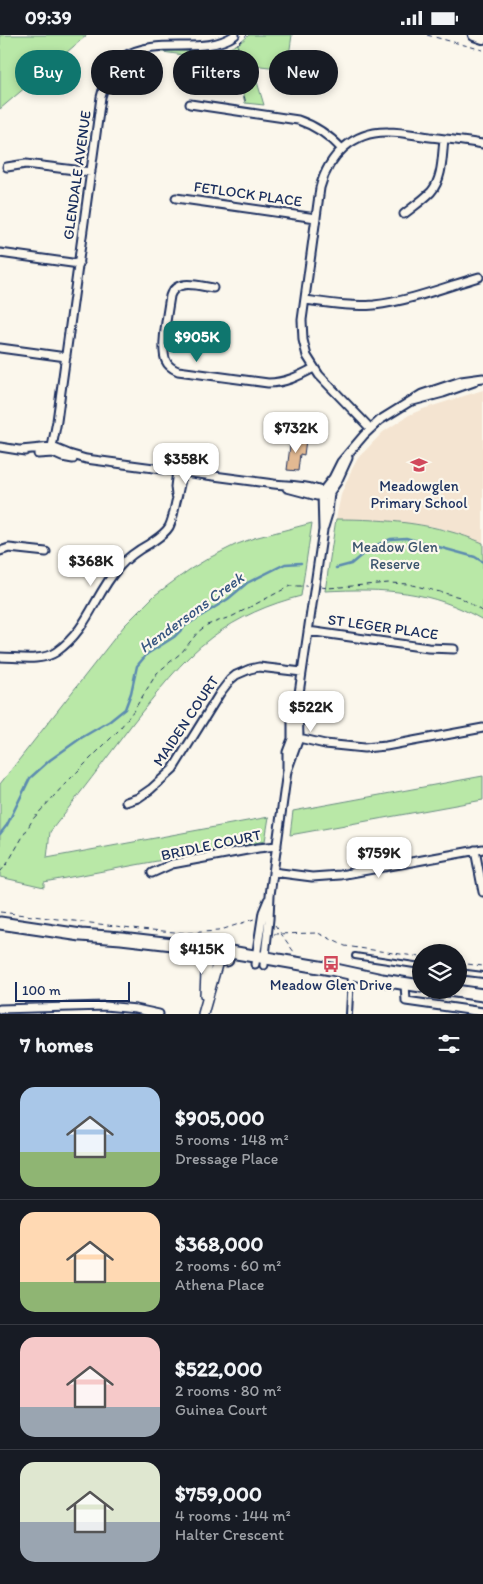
<!DOCTYPE html>
<html lang="en">
<head>
<meta charset="utf-8">
<style>
  body { margin:0; font-family:Itim,sans-serif; background:#20242c; color:#f1f3f6; height:100vh; display:flex; flex-direction:column; font-size:19px; white-space:nowrap }
  * { box-sizing:border-box; margin:0 }
  p { font-size:16px; color:#9ea1a6 }
  .icon { flex:none; width:28px; height:28px; fill:none; stroke:currentColor; stroke-width:2; stroke-linecap:round; stroke-linejoin:round }
  .map { position:relative; height:979px; overflow:hidden }
  .side { display:flex; flex-direction:column; background:#171b24; flex:1 }
  .side>* { flex:none }
  .banner { position:absolute; left:15px; top:15px; width:454px; height:45px; display:flex; gap:10px }
  .buttons { position:absolute; left:412px; top:909px; display:grid; gap:10px }
  .buttons a { display:grid; place-items:center; width:55px; height:55px; border-radius:50%; background:#171b24; box-shadow:0 2px 8px #0003; font-size:25px }
  .scale { position:absolute; left:15px; bottom:12px; width:115px; box-sizing:border-box; padding-left:5px; border:2px solid #1b2f5e; border-top:0; font-size:14px; line-height:18px; white-space:nowrap; color:#1b2f5e; -webkit-text-stroke:4px #fbf7ec; paint-order:stroke }
  .price { position:absolute; translate:-50% -42px; padding:0 11px; border-radius:10px; background:#fff; color:#222; font-size:16px; line-height:32px; filter:drop-shadow(0 1px 2px #0008) }
  .price::after { content:''; position:absolute; left:50%; top:30px; width:15px; height:11px; margin-left:-8px; background:inherit; clip-path:polygon(0 0,100% 0,50% 100%) }
  .price.current { background:#0f766e; color:#fff }
  ul { padding:0; list-style:none }
  li { display:flex; align-items:center; gap:15px; height:125px; padding:0 20px }
  li+li { border-top:1px solid #363941 }
  li span { display:grid; place-items:center; flex:none; width:140px; height:100px; border-radius:15px; color:#555 }
  li>.icon { margin-inline-start:auto }
  span .icon { width:60px; height:60px; fill:#fffc; stroke-width:1 }
  li b { font-size:21px }
  h2 { display:flex; justify-content:space-between; align-items:center; height:60px; padding:0 20px; font-size:21px }
  .tag { padding:0 18px; border-radius:22px; background:#171b24; box-shadow:0 2px 8px #0003; font-size:18px; line-height:45px }
  .tag.current { background:#0f766e; color:#fff }
  .status { display:flex; justify-content:space-between; align-items:center; height:35px; padding:0 25px; background:#171b24; direction:ltr }
  .status svg { height:14px; fill:currentColor }
  .map>svg:first-child { display:block }
</style>
</head>
<body>
<div class="status"><b>09:39</b><svg viewBox="0 0 49 12"><path d="M0 12V9h3v3zM5 12V6h3v6zM10 12V3h3v9zM15 12V0h3v12zM26 1h20v11H26zM47 4h2v5h-2z"/></svg></div>
<div class="map">
<svg width="483" height="979" viewBox="0 0 483 979">
  <rect width="100%" height="100%" fill="#fbf7ec"/>
  <filter id="ink" filterUnits="userSpaceOnUse"><feTurbulence type="fractalNoise" baseFrequency=".02" numOctaves="2"/><feDisplacementMap in="SourceGraphic" scale="10" xChannelSelector="R" yChannelSelector="G"/><feConvolveMatrix kernelMatrix="1 2 1 2 8 2 1 2 1" color-interpolation-filters="sRGB"/></filter>
  <g filter="url(#ink)">
    <!-- built -->
    <path fill="#f4e4d1" d="M483,355v153l-43,-15 -18,-3 -57,-6h-29l5,-24 10,-24 7,-13 25,-26 26,-17 14,-6z"/>
    <!-- green -->
    <path fill="#b9e8a7" stroke="#6a8c82" d="M0,0h87l-87,74z
      M249,0h43l-5,34 -35,-4 12,40 -19,-2 -10,-41 -80,-11c34,-4 66,12 94,-16z
      M336,484c51,0 100,4 147,24v77c-52,-30 -99,-32 -158,-29z
      M312,488l-11,73c-32,8 -62,21 -89,41 -31,23 -55,56 -79,86 -27,36 -55,73 -83,109l-3,26 222,-41 -4,24 -221,41v5l-44,-10v-93l124,-158 31,-31 34,-25 20,-12 26,-13 19,-7z
      M483,741v24l-193,35 3,-24z"/>
    <g fill="none" stroke-linecap="round" stroke-linejoin="round">
      <!-- stream -->
      <path stroke="#5b8bb0" stroke-width="2.5" d="M336,533l15,-4 19,-16 21,-9 15,-1 69,19 8,5
        M0,799l7,-9 23,-47 20,-18 31,-22 29,-17 15,-12 6,-16 6,-27 10,-12 27,-17 11,-11 43,-27 19,-16 38,-19 16,-1"/>
    </g>
    <!-- building -->
    <path fill="#e2b992" stroke="#1b2f5e" d="M291,403l15,2 -2,15 -4,-1 -2,17 -11,-1z"/>
    <g fill="none" stroke-linecap="round" stroke-linejoin="round">
      <!-- service casing -->
      <g stroke="#1b2f5e" stroke-width="8">
        <path id="service" d="M355,921l66,10
          M459,937l24,3
          M349,979l2,-38"/>
      </g>
      <!-- minor casing -->
      <g stroke="#1b2f5e" stroke-width="11">
        <path id="minor" d="M190,69l108,16c18,6 31,15 44,29
          M7,132l19,-3 65,8
          M176,163l140,20
          M404,179c9,-7 19,-14 27,-22 12,-14 11,-36 13,-53
          M0,218l79,11
          M213,253c-14,-2 -37,-10 -43,8 -2,14 -10,54 -4,65 2,5 7,8 12,10l90,12c17,0 31,-7 46,-15
          M305,265c23,3 46,7 69,5 36,-4 71,-18 105,-28
          M0,313l66,9
          M413,366l30,-8 31,-11
          M370,393l-51,-53 -12,-19 -4,-16 -1,-20 18,-132c8,-32 33,-57 68,-56 13,0 28,3 42,5 17,2 35,4 53,7
          M0,412l25,4
          M21,415l31,-3 17,7 17,5 188,25c19,2 39,1 56,11
          M53,418l-1,-6 5,-26 44,-324c4,-16 10,-29 22,-40 37,-22 79,0 112,-22
          M38,419l15,-1 9,4 11,2
          M287,453l30,8h8
          M176,460l-1,-8 2,-16
          M324,492l4,-13 2,-22 7,-10 11,-24
          M0,516l9,-3 37,4
          M308,596l120,17 26,1
          M0,622c17,0 41,5 56,-5 33,-23 38,-57 63,-85 8,-9 19,-17 30,-23 7,-5 15,-9 20,-17 5,-10 5,-19 8,-29 2,-9 4,-17 5,-26
          M292,704l7,-1 26,6 39,4 22,-2 97,-18
          M287,733v-16l5,-13v-20l3,-11
          M126,767l12,-4 13,-9 22,-20 47,-76 10,-13 6,-5 14,-6 9,-2 43,5
          M475,815l8,42
          M273,837l39,5 28,-2 143,-26
          M152,838l20,-9 86,-16 19,-2
          M255,929l8,-52 5,-12
          M264,930l5,-46 1,-24 17,-124 12,-33 -1,-38 25,-170 -1,-38 11,-14 8,-16 23,-27 16,-15 42,-26 39,-13 22,-3
          M405,949l1,17 77,11
          M0,974l105,-3 31,3 23,5"/>
      </g>
      <!-- tertiary casing -->
      <g stroke="#1b2f5e" stroke-width="12">
        <path id="tertiary" d="M205,960l2,-44
          M203,979l17,-60"/>
      </g>
      <!-- secondary casing -->
      <g stroke="#1b2f5e" stroke-width="14">
        <path id="secondary" d="M474,0l9,3"/>
      </g>
      <!-- primary casing -->
      <g stroke="#1b2f5e" stroke-width="15">
        <path id="primary" d="M0,888l81,12 40,3 86,10 124,21 51,11 39,6
          M183,918l44,7
          M448,955l35,5"/>
      </g>
      <!-- path -->
      <path stroke="#1b2f5e" stroke-width="1" stroke-dasharray="5 4" stroke-linecap="butt" d="M427,0l56,15
        M238,8l-1,21 9,40
        M239,8l8,-8
        M321,552l7,1 61,-5 19,1 52,13 23,15
        M0,837l7,-8 26,-45 31,-34 54,-54 16,-21 23,-37 25,-21 16,-20 9,-7 26,-9 57,-30h17
        M0,877l140,17 46,4 32,-2 36,-12
        M275,890l19,27
        M274,899l44,-1 27,13 76,11
        M459,928l24,3"/>
      <!-- service -->
      <use href="#service" stroke="#fbf7ec" stroke-width="4"/>
      <!-- minor -->
      <use href="#minor" stroke="#fbf7ec" stroke-width="7"/>
      <!-- tertiary -->
      <use href="#tertiary" stroke="#fbf7ec" stroke-width="9"/>
      <!-- secondary -->
      <use href="#secondary" stroke="#fbf7ec" stroke-width="10"/>
      <!-- primary -->
      <use href="#primary" stroke="#fbf7ec" stroke-width="11"/>
    </g>
  </g>
  <!-- icons -->
  <defs>
    <g id="school-bare" transform="scale(1.35)"><path d="M0-5L7-2L0 1L-7-2ZM-4 1L0 2.5L4 1V4Q0 6-4 4Z" fill="#d1495b" stroke="#fbf7ec" stroke-width="2.5" paint-order="stroke"/></g>
    <g id="bus-bare" transform="scale(1.35)"><path d="M-5-6H5V4H4V6H2V4H-2V6H-4V4H-5ZM-3.5-4V0h7V-4ZM-3.5 1.2v1.5H-2V1.2ZM2 1.2v1.5H3.5V1.2Z" fill="#d1495b" stroke="#fbf7ec" stroke-width="2.5" paint-order="stroke"/></g>
  </defs>
  <g fill-rule="evenodd">
    <use href="#school-bare" x="419" y="430"/>
    <use href="#bus-bare" x="331" y="929"/>
  </g>
  <g text-anchor="middle" stroke-width="4.5" stroke-linejoin="round" paint-order="stroke">
    <!-- street labels -->
    <g font-size="15" fill="#1b2f5e" stroke="#fbf7ec">
      <text transform="translate(77 140) rotate(-82)" y="5">GLENDALE AVENUE</text>
      <text transform="translate(248 159) rotate(8)" y="5">FETLOCK PLACE</text>
      <text transform="translate(383 592) rotate(8)" y="5">ST LEGER PLACE</text>
      <text transform="translate(186 686) rotate(-56)" y="5">MAIDEN COURT</text>
      <text transform="translate(211 810) rotate(-12)" y="5">BRIDLE COURT</text>
    </g>
    <!-- poi labels -->
    <g font-size="15" fill="#1b2f5e" stroke="#fbf7ec">
      <text x="419" y="456">Meadowglen<tspan x="419" dy="17">Primary School</tspan></text>
      <text x="331" y="955">Meadow Glen Drive</text>
    </g>
    <!-- park labels -->
    <g font-size="15" fill="#3b546d" stroke="#fbf7ec">
      <text x="395" y="517">Meadow Glen<tspan x="395" dy="17">Reserve</tspan></text>
    </g>
    <!-- water labels -->
    <g font-size="16" font-style="italic" fill="#365580" stroke="#fbf7ec">
      <text transform="translate(191 577) rotate(-36)" y="6">Hendersons Creek</text>
    </g>
  </g>
</svg>
<div class="buttons">
<a><svg class="icon" aria-label="layers" viewBox="0 0 24 24"><path d="M12 4l9 5-9 5-9-5zM3 14l9 5 9-5"/></svg></a>
</div>
<div class="scale">100 m</div>
<b class="price current" style="left:197px;top:328px">$905K</b>
<b class="price" style="left:296px;top:419px">$732K</b>
<b class="price" style="left:186px;top:450px">$358K</b>
<b class="price" style="left:91px;top:552px">$368K</b>
<b class="price" style="left:311px;top:698px">$522K</b>
<b class="price" style="left:379px;top:844px">$759K</b>
<b class="price" style="left:202px;top:940px">$415K</b>
<div class="banner">
<a class="tag current">Buy</a>
<a class="tag">Rent</a>
<a class="tag">Filters</a>
<a class="tag">New</a>
</div>
</div>
<section class="side">
<h2>7 homes<svg class="icon" aria-label="filters" viewBox="0 0 24 24"><path d="M4 7h16M4 17h16"/><circle cx="9" cy="7" r="2"/><circle cx="15" cy="17" r="2"/></svg></h2>
<ul>
<li><span style="background:linear-gradient(#a9c7e8 65%,#8fb573 0)"><svg class="icon" aria-label="home" viewBox="0 0 24 24"><path d="M3 11l9-7 9 7M6 9v11h12V9"/></svg></span><div><b>$905,000</b><p>5 rooms · 148 m²</p><p>Dressage Place</p></div></li>
<li><span style="background:linear-gradient(#ffd9b3 70%,#8fb573 0)"><svg class="icon" aria-label="home" viewBox="0 0 24 24"><path d="M3 11l9-7 9 7M6 9v11h12V9"/></svg></span><div><b>$368,000</b><p>2 rooms · 60 m²</p><p>Athena Place</p></div></li>
<li><span style="background:linear-gradient(#f6c9c9 70%,#9aa5b1 0)"><svg class="icon" aria-label="home" viewBox="0 0 24 24"><path d="M3 11l9-7 9 7M6 9v11h12V9"/></svg></span><div><b>$522,000</b><p>2 rooms · 80 m²</p><p>Guinea Court</p></div></li>
<li><span style="background:linear-gradient(#dfe7d0 60%,#9aa5b1 0)"><svg class="icon" aria-label="home" viewBox="0 0 24 24"><path d="M3 11l9-7 9 7M6 9v11h12V9"/></svg></span><div><b>$759,000</b><p>4 rooms · 144 m²</p><p>Halter Crescent</p></div></li>
</ul>
</section>
</body>
</html>
